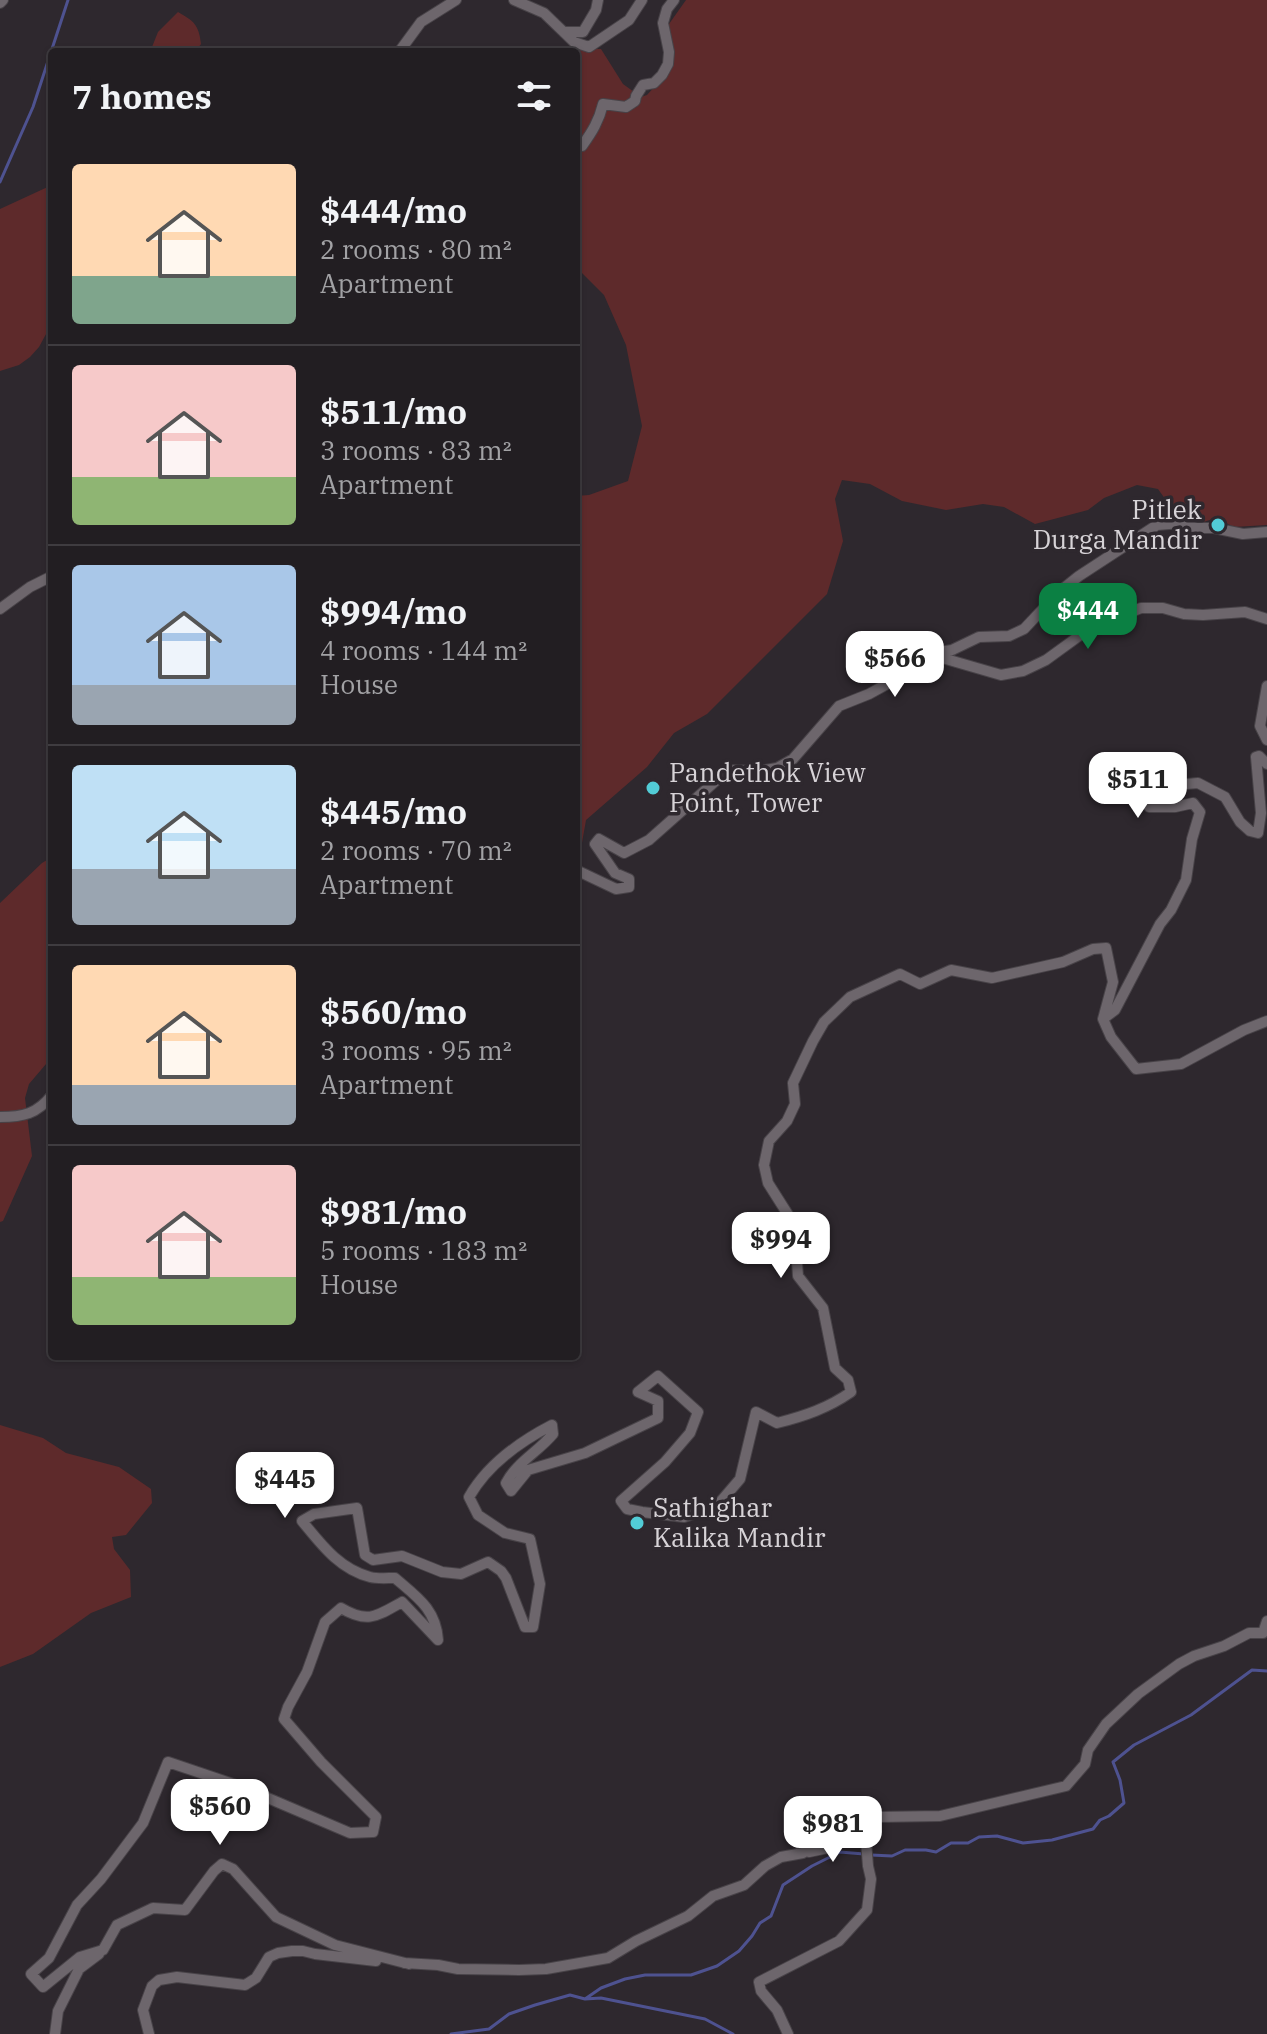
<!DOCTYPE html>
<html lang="en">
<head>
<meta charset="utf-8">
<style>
  body { margin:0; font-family:"IBM Plex Serif",serif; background:#2e2b2f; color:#f1f3f6; height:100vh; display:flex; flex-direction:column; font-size:30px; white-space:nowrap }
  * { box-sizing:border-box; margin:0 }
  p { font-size:26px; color:#a2a2a5 }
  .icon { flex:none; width:44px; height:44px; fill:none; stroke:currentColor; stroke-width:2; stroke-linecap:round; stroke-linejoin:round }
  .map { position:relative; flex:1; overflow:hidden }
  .sheet { position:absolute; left:48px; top:48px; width:532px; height:1312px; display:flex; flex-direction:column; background:#221e22; border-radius:8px; box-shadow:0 2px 6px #0004,0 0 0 2px #3f3c40 }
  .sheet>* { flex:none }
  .price { position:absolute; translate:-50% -68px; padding:0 18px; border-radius:16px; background:#fff; color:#222; font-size:26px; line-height:52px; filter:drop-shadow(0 2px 4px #0008) }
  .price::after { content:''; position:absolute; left:50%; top:48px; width:24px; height:18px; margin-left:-12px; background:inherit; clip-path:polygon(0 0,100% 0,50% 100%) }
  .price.current { background:#0b8043; color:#fff }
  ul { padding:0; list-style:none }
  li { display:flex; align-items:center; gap:24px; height:200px; padding:0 24px }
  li+li { border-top:2px solid #3f3c40 }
  li span { display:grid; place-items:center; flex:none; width:224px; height:160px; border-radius:8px; color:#555 }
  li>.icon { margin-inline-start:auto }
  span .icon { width:96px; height:96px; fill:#fffc; stroke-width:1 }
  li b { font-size:34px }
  h2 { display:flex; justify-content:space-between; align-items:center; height:96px; padding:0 24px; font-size:34px }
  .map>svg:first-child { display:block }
</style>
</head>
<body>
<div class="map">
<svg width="1267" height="2034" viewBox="0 0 1267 2034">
  <rect width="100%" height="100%" fill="#2e282e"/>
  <!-- green -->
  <path fill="#5e2a2b" d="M686,0h581v525l-33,2 -18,-9 -25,8 -1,-7 -17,-9 -15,-21 -21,-4 -33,13 -16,12 -53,14 -31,-17 -21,-3 -37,6 -44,-9 -32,-17 -28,-4 -7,19 8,42 -16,53 -120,120 -33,19 -27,34 -61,53 -7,40h-3v-364l13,-1 39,-14 14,-55 -16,-81 -22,-50 -28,-28v-215h-33l8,-4 50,1 22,35 18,13 6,-2 23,-25 -1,-46z
    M178,12c16,9 21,13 23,32l-6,8h-45l8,-20z
    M52,185v138l-13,24 -9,10 -11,8 -19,6v-162z
    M52,857v200l-23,27 -4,14 7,58 -29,65 -3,1v-319l42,-40z
    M0,1425l43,13 23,15 53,14 32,22 1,14 -26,32 -14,2 2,12 16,21 1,27 -40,16 -58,41 -33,13z"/>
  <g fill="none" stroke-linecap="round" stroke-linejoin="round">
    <!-- stream -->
    <path stroke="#4e5290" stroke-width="3" d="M0,182l33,-75 35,-107
      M871,1855l21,1 13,-6h21l10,2 15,-9h17l11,-6 18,-1 26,7 29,-3 41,-11 7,-9 9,-4 15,-13 -4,-23 -7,-18 21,-17 57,-30 61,-45 15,1
      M585,1999l16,-11 24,-9 20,-4h46l26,-9 22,-15 13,-15 8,-13 11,-7 12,-31 29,-19 28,-14 24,2
      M451,2034l38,-5 20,-15 26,-9 35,-10 15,4 16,-1 104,21 28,15"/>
    <!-- minor casing -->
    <g stroke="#484348" stroke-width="12">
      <path id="minor" d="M514,0l30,13 30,29 15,5 40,-27 13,-20
        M0,3l3,-3
        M565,32h18l13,-22 2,-10
        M399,52l22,-30 35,-22
        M576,144l6,2c10,-14 17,-25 21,-42l23,3 9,-6 1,-5 7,-11 11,-2 8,-8 6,-11 1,-12 -6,-29 4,-14 7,-9
        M0,609l30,-22 22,-11
        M932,655l69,20 22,-4 23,-11 33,-24 37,-18 25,-10h22l21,6 19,1 42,-3 22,7
        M1267,686l-7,40 7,14
        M576,870l40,19 13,-2v-8l-14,-6 -20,-29 4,-5 25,14 25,-13 79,-70 31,1 18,-3 16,-9 46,-53 30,-12 20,-11 15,-17 22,-12 26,-4 27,-13 30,-1 15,-7 35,-37 20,-16 78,-51 24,-2 16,5h17l29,6 24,-2
        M1103,1019l12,-9 45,-86 11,-14 15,-30 6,-41 8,-27 -7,-9 -18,4h-26l-4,-6 11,-8 19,-8 23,-2 27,14 15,25 10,9 8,2 3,-20 -5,-56 3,-1 8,8
        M0,1117c23,0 37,-3 52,-22
        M404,1963l34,2 20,4 61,1 27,-1 62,-11 28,-17 52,-25 25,-20 31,-11 21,-19 16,-9 22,-4 34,-25 40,-11 63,-1 126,-30 19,-22 3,-14 18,-26 32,-30 41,-30 15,-8 30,-10 25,-13h14l4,-12
        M409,1964l-74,-19 -59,-28 -43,-48 -11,-5 -8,7 -29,39 -32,-2 -36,17 -14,25 -23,7 -37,30 -12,-13 18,-16 28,-53 24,-26 42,-56 25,-61 74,25 108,46 23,-1 3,-15 -55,-55 -37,-43 4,-12 19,-35 18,-50 16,-14c27,16 36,8 61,-6l36,38c-2,-31 -21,-43 -43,-62 -8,0 -18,1 -25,-1 -31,-8 -49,-33 -68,-56l12,-7 43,-6 8,47 8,5 29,-4 40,16 19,2 27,-12 13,9 5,7 19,49h8l7,-43 -10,-45 -25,-6 -27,-18 -9,-18c19,-33 50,-55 83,-72l1,9c-15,18 -36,28 -47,49l5,8 17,-21 57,-17 73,-35v-17l-20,-9 20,-16 40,36 -8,21 -25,29 -44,39 6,8 15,3 42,5 32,-10 24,-28 16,-67 21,11c28,-7 51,-15 74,-31l-3,-12 -13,-12 -12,-60 -25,-32 -2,-27 3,-17 -31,-49 -4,-18 5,-24 18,-20 8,-17 -2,-21 20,-42 11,-19 26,-25 50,-23 20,10 31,-14 41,8 71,-16 30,-13 13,-1 7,34 -10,37 8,18 25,32 45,-5 63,-34 23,-9
        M55,2034l3,-23 21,-42 20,-15
        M149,2034l-6,-24 9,-24 7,-6 18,-3 68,8 11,-7 13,-21 9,-4 14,-2h11l12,3 61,7
        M788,2034l-11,-24 -16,-19 -2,-9 80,-41 28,-31 4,-31 -3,-13 -2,-25 -16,-4 -22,11 -19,4"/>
    </g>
    <!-- minor -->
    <use href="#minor" stroke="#6d666c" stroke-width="10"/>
  </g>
  <!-- markers -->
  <g fill="#52ccd6" stroke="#2e282e" stroke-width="3">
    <circle cx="1218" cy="525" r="8"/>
    <circle cx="653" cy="788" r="8"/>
    <circle cx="637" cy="1523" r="8"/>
  </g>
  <g text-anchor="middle" stroke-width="7" stroke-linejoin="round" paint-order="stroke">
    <!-- poi labels -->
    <g font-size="26" fill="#d7d3d7" stroke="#2e282e" text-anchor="start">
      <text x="1202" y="519" text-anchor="end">Pitlek<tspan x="1202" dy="30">Durga Mandir</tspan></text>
      <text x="669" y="782">Pandethok View<tspan x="669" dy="30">Point, Tower</tspan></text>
      <text x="653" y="1517">Sathighar<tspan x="653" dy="30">Kalika Mandir</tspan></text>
    </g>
  </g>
</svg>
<b class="price current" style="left:1088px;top:651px">$444</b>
<b class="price" style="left:895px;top:699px">$566</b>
<b class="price" style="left:1138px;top:820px">$511</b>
<b class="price" style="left:781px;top:1280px">$994</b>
<b class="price" style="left:285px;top:1520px">$445</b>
<b class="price" style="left:220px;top:1847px">$560</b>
<b class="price" style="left:833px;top:1864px">$981</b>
<section class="sheet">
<h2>7 homes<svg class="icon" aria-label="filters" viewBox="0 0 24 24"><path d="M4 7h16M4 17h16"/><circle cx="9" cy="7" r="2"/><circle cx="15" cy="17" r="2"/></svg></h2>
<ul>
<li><span style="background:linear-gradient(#ffd9b3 70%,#7fa58c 0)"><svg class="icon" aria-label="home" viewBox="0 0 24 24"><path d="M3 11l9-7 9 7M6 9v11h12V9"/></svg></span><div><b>$444/mo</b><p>2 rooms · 80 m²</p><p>Apartment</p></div></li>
<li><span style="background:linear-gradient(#f6c9c9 70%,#8fb573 0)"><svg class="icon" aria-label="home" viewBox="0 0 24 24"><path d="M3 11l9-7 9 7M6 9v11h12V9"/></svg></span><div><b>$511/mo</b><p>3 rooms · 83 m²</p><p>Apartment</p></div></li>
<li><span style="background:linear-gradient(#a9c7e8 75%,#9aa5b1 0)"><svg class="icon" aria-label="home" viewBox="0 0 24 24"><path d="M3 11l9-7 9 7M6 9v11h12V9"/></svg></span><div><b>$994/mo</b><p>4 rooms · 144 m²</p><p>House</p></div></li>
<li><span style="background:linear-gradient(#bfe0f5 65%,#9aa5b1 0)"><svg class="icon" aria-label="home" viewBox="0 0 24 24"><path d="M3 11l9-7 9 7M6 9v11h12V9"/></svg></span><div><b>$445/mo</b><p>2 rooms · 70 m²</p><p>Apartment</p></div></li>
<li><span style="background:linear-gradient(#ffd9b3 75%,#9aa5b1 0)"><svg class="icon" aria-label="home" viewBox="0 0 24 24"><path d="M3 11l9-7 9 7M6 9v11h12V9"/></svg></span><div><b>$560/mo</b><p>3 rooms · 95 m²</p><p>Apartment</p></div></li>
<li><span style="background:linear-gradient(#f6c9c9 70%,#8fb573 0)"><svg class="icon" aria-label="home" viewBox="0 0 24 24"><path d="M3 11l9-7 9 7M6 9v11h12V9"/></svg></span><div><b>$981/mo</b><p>5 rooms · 183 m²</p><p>House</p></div></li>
</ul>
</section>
</div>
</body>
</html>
